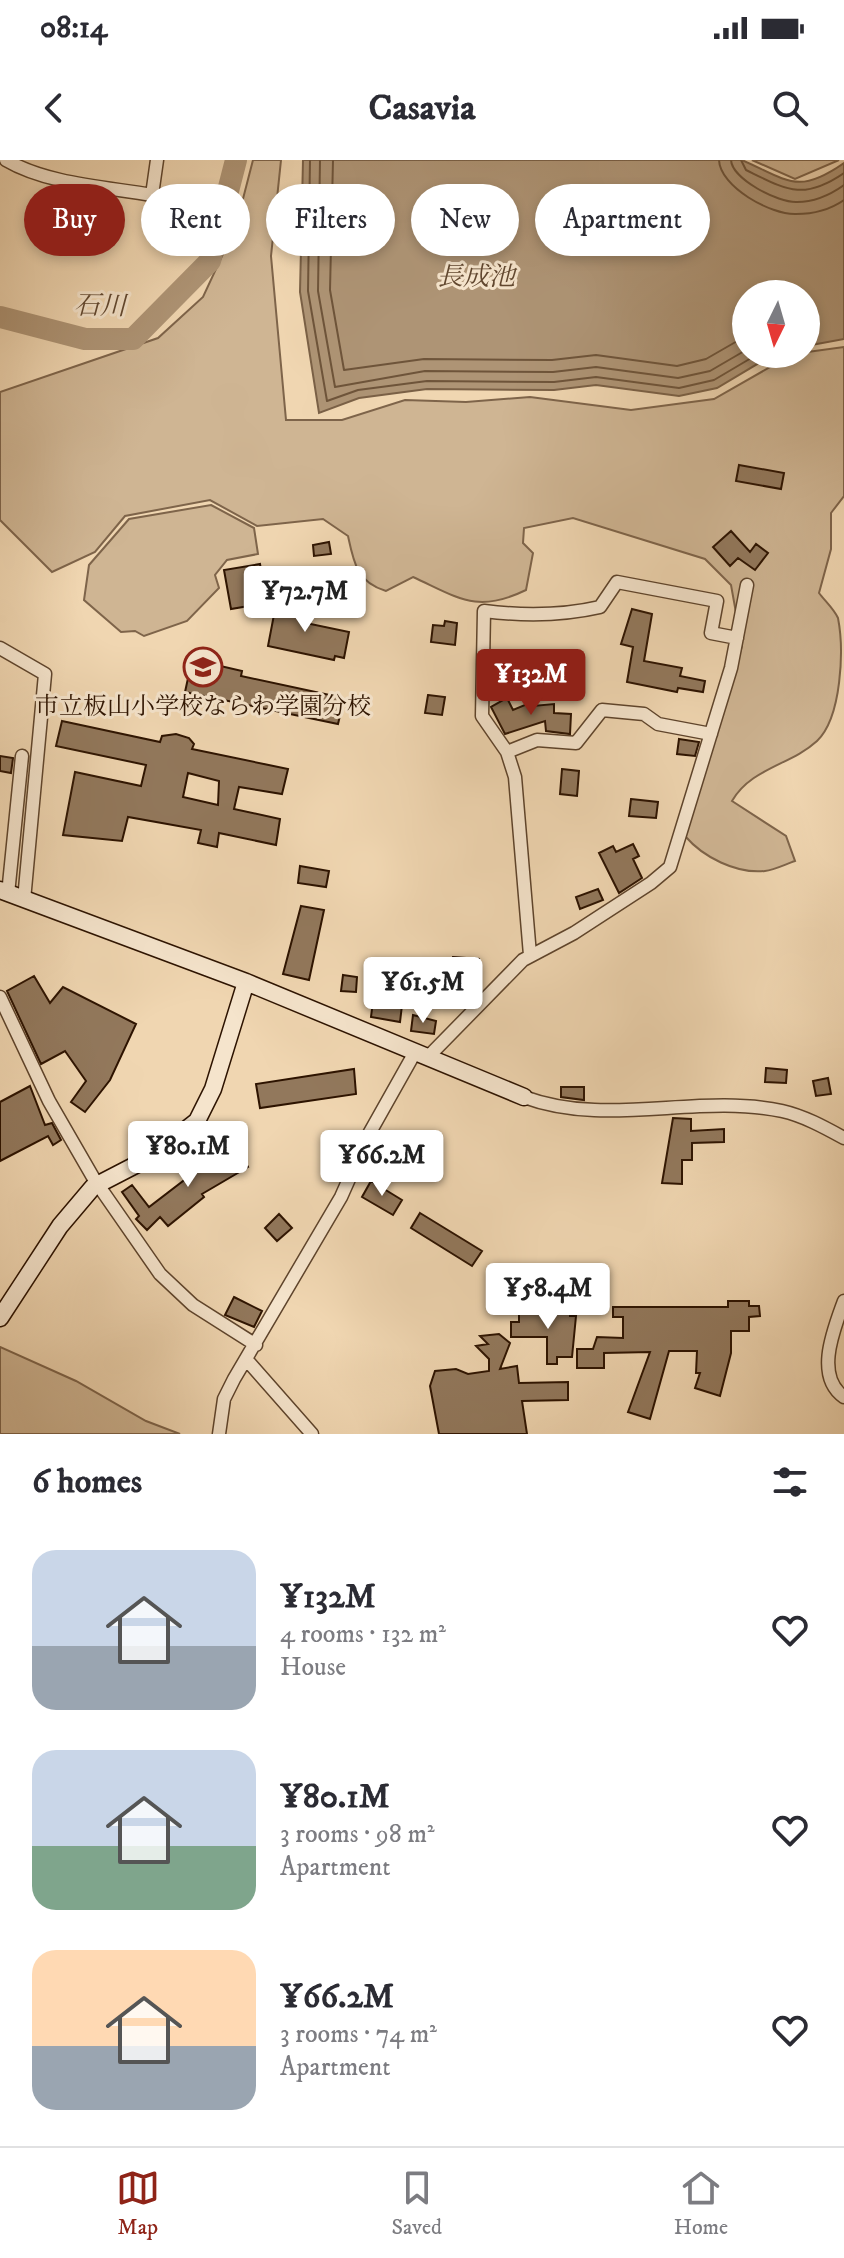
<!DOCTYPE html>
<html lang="en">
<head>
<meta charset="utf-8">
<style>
  body { margin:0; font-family:"IM FELL DW Pica","Noto Serif JP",serif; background:#f2f2f3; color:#2b2b33; height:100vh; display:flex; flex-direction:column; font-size:30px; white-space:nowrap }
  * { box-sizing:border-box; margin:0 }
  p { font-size:26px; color:#7c7c81 }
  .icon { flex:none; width:44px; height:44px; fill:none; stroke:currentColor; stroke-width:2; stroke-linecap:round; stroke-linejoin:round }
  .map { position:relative; height:1274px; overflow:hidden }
  .sheet { display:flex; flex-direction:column; background:#fff; flex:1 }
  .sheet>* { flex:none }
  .banner { position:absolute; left:24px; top:24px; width:796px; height:72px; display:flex; gap:16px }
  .needle { width:52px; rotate:185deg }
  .tools { position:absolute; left:732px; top:120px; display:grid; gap:16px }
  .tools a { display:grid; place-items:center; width:88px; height:88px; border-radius:50%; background:#fff; box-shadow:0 4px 12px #0003; font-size:40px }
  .price { position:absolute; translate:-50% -68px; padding:0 18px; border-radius:8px; background:#fff; color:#222; font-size:26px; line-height:52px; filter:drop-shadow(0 2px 4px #0008) }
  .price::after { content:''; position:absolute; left:50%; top:48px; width:24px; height:18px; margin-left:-12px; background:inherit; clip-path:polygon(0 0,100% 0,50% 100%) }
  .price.selected { background:#8f2418; color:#fff }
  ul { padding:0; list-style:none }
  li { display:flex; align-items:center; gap:24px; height:200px; padding:0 32px }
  li span { display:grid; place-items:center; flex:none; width:224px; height:160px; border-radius:24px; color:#555 }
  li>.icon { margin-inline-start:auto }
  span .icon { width:96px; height:96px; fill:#fffc; stroke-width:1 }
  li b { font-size:34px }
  h2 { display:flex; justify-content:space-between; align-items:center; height:96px; padding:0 32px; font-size:34px }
  .pill { padding:0 28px; border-radius:36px; background:#fff; box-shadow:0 4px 12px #0003; font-size:28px; line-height:72px }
  .pill.selected { background:#8f2418; color:#fff }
  .status { display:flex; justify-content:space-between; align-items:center; height:56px; padding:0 40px; background:#fff; direction:ltr }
  .status svg { height:22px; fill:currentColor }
  header { display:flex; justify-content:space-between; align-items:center; height:104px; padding:0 32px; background:#fff; font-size:36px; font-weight:700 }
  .dock { display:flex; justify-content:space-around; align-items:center; height:112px; border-top:2px solid #e1e1e2; background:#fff; font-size:22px; color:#7c7c81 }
  .dock a { display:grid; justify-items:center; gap:4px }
  .dock .selected { color:#8f2418 }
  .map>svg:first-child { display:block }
</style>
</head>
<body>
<div class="status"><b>08:14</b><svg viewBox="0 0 49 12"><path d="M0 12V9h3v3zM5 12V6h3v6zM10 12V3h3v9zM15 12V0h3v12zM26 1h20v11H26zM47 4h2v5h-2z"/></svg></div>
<header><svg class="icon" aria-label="back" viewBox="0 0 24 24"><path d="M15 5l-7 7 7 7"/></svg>Casavia<svg class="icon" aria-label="search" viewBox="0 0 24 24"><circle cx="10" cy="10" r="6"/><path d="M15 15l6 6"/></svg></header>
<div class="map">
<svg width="844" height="1274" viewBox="0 0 844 1274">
  <rect width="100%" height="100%" fill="#f0d6b1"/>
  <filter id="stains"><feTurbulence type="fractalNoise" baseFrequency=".0025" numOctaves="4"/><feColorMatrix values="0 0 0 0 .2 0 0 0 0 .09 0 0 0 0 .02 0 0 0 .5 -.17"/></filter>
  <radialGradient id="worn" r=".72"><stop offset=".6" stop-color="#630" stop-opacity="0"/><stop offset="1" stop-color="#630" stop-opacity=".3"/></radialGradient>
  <!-- green -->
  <path fill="#cfb593" stroke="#7e644a" stroke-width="2" d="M253,0h28l-10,96 15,164h56l63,-20 61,2 64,-5 101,13 83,-11 79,-45 51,-7v149l-13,17v36l-12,44c6,8 15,16 19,25 6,31 4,99 -21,123 -26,24 -66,27 -85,60l54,35 9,25c-9,3 -21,9 -30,10 -29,3 -62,-14 -80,-35l57,-190 -11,-61 -26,-26 -132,-41 -49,10 -1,15 10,10 -7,37c-49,24 -67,8 -113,-13l-27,14c-29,-9 -32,-27 -38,-55l-25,-17 -66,7 -47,-26 -85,16 -30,36 -43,20 -52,-52v-128l158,-54 45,-41 33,-71z
    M752,0h87l-44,19z
    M211,345l43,23 4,26 -31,6 -12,15 4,13 -32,33 -43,15 -9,-5 -14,1 -37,-32 5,-35 40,-46z
    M0,1187l76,34 70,40 34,13h-180z"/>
  <!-- water -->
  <path fill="#ae9475" stroke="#7a6046" stroke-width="2" d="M303,0h439c47,21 56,35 102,3v176l-38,7v-52h-60v60h28l-57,34 -38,8 -83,-11 -42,5 -127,-1 -68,9 -40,15 -19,-121z"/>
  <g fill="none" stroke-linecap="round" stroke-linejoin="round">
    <!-- shore -->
    <path stroke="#6e543a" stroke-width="2" d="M310,0l-2,131 19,110 31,-11 69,-9 127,1 42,-5 83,11 35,-8 44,-26
      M320,0l-2,131 17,96 90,-16 128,1 43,-5 82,11 32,-7 36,-21
      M333,0l-3,130 14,80 80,-11 128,1 44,-5 81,11 29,-7 40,-23
      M719,0c1,27 52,55 77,54 17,0 35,-5 48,-14
      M731,0c1,19 47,43 66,42 18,0 33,-7 47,-17
      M741,0l5,10c41,20 57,31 98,3"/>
    <!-- river -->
    <path stroke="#ae9475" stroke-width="22" d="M0,157l85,22h48l77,-78 26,-101"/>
  </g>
  <!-- building -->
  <path fill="#92785c" stroke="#2d1300" stroke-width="2" fill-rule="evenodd" d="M739,305l45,8 -3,16 -45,-8z
    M731,371l19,21 6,-8 12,9 -13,17 -17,-12 -8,8 -17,-19z
    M329,382l2,12 -17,2 -1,-11z
    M260,404l7,39 -36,6 -7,-39z
    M277,439l28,6 -4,17 48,10 -5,26 -9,-2 -1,4 -66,-14z
    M632,449l20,5 -8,47 38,7 -2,8 25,5 -2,11 -25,-4 -1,4 -50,-10 6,-35 -12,-3z
    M445,461l12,2 -2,22 -24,-3 2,-17 11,1z
    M205,497l12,2 -1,6 26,6 -1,5 98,21 -2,8 5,2 -4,17 -153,-32 7,-32 11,2z
    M428,535l17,2 -3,18 -17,-2z
    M507,538l6,12 19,-8 1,4 21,-2v9l17,1 -1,20 -24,-3 -1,-10 -40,13 -14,-27z
    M62,561l98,21 2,-6 14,-2 13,4 5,6 -2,5 96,20 -6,25 -43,-7 -5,22 46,10 -4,26 -57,-12 -2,14 -19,-4 3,-13 -73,-13 -6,24 -59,-6 12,-63 66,14 5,-21 -90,-19zM188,613l31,8 -1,24 -35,-8z
    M679,579l20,3 -4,14 -18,-2z
    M0,596l13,2 -2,15 -11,-2z
    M562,609l17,2 -2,25 -17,-2z
    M631,639l27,3 -2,16 -27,-2z
    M633,684l6,12 -6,3 9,19 -23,15 -20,-40 14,-7 3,6z
    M300,706l29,5 -3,16 -28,-4z
    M598,729l5,11 -23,9 -4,-12z
    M301,746l23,4 -15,70 -26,-6z
    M453,797l26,2 -2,21 -26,-2z
    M343,815l14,2 -1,15 -15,-1z
    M34,816l16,27 13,-16 73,37 -26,56 -25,32 -14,-10 15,-21 -21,-30 -24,13 -34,-73z
    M374,833l17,2 -1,8 12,2 -2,17 -29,-5z
    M413,855l23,6 -2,13 -23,-3z
    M766,908l21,2 -1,13 -21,-1z
    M354,909l2,25 -96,14 -4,-24z
    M828,918l3,16 -15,2 -3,-15z
    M30,926l15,39 7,-2 9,17 -8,5 -5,-9 -48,25v-59z
    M561,927h23v13l-23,-3z
    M673,958l18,1v12l33,-2v13l-32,1v17h-10v24l-20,-1z
    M234,983l14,24 -46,27 2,3 -36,29 -8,-9 -13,13 -11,-11 3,-3 -17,-24 10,-7 17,22 47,-36 -2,-3z
    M371,1021l31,19 -9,15 -31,-18z
    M420,1053l62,38 -10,15 -61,-38z
    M279,1054l13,14 -15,13 -12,-13z
    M234,1137l28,14 -8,16 -29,-12z
    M728,1141h21v5h10l1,10 -11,1v14h-18v22l-11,43 -25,-8 5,-15h-4l1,-22h-28l-19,68 -22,-7 22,-60 -46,1v15h-27v-19h16l4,-12 26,1v-21h-10v-10h115z
    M519,1150h51v6h6l-4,41h-15v7h-10v-27h-36v-15h8z
    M499,1174l11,9 -10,26 17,-3 2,17 49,-1v18l-46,1 5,33h-88l-9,-48 5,-15 21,-2 12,5 21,-3v-12l-13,-13 12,-2 -8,-8z"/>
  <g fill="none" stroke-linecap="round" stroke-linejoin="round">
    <!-- street casing -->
    <g stroke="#5e442c" stroke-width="15">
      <path id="street" d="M6,0c41,24 100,27 146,35l5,-35
        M0,488l45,26 -21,226
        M507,592l30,-12 39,3 26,-33 42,4 14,10 53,10
        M8,734l14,-138
        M530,795l-15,-178 -8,-25 -25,-36 2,-105c40,5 77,5 116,-4l17,-25 100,19 -6,32 26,5
        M0,837l49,104 45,78 66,95 33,31 63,40
        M427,898l96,-98 51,-27 77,-50 19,-16 61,-199 16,-83
        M524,937c83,31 173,-4 258,14 22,5 42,16 62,27
        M844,1141c-10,28 -30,75 0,96
        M246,1199l66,75
        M219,1274l5,-35 10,-20 107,-182 28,-63 45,-80"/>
    </g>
    <!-- secondary casing -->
    <g stroke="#2d1300" stroke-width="19">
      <path id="secondary" d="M0,730l246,92 278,115
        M0,1158l60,-92 33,-39 58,-30 46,-36 16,-32 33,-107"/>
    </g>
    <!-- street -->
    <use href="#street" stroke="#f5e4cc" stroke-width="12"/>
    <!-- secondary -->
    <use href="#secondary" stroke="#f5e4cc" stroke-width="16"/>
  </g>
  <!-- icons -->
  <defs>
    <g id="school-ring" transform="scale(2)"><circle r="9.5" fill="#f5e4cc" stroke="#8f2418" stroke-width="1.5"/><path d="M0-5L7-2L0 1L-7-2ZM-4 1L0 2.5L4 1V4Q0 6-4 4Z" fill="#8f2418"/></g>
  </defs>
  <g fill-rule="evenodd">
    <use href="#school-ring" x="203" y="507"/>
  </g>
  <g text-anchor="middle" stroke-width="6" stroke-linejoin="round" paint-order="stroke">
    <!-- poi labels -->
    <g font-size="24" fill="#2d1300" stroke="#f5e4cc">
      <text x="203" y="554">市立板山小学校ならわ学園分校</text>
    </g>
    <!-- water labels -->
    <g font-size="26" font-style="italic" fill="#61472f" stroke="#f5e4cc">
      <text x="476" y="125">長成池</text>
      <text transform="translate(100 145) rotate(1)" y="9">石川</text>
    </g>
  </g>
  <rect width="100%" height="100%" filter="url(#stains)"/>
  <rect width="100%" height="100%" fill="url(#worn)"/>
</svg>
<div class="tools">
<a><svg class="needle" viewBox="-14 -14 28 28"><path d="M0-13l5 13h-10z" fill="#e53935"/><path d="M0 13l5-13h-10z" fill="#7c7c81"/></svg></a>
</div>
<b class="price" style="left:305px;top:474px">¥72.7M</b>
<b class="price selected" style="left:531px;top:557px">¥132M</b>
<b class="price" style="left:423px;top:865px">¥61.5M</b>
<b class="price" style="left:188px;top:1029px">¥80.1M</b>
<b class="price" style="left:382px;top:1038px">¥66.2M</b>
<b class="price" style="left:548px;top:1171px">¥58.4M</b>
<div class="banner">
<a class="pill selected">Buy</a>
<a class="pill">Rent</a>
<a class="pill">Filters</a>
<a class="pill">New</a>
<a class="pill">Apartment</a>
</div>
</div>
<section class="sheet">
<h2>6 homes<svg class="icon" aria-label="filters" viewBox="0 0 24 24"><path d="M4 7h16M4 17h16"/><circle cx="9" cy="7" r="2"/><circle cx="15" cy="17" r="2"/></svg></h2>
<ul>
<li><span style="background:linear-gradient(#c9d6e8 60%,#9aa5b1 0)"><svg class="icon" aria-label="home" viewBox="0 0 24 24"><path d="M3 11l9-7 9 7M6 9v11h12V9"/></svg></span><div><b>¥132M</b><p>4 rooms · 132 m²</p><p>House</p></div><svg class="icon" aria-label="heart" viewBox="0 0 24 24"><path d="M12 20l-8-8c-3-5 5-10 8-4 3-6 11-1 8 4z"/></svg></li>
<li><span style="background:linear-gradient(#c9d6e8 60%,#7fa58c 0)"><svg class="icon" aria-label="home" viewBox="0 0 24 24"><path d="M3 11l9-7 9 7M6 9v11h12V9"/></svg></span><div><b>¥80.1M</b><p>3 rooms · 98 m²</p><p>Apartment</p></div><svg class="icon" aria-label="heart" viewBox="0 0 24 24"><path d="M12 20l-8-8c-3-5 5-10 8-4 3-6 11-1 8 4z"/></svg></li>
<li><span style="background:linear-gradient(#ffd9b3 60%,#9aa5b1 0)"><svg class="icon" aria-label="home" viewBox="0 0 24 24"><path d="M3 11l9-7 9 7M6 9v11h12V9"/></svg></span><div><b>¥66.2M</b><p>3 rooms · 74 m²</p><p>Apartment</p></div><svg class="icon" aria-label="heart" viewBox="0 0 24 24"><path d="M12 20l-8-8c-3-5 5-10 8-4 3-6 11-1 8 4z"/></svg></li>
</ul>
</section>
<nav class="dock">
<a class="selected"><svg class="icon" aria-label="map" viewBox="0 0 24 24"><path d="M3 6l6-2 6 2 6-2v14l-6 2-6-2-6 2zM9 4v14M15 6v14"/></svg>Map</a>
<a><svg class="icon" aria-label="saved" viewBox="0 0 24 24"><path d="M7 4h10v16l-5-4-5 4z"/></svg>Saved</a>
<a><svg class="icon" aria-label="home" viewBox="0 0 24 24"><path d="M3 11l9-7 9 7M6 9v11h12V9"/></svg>Home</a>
</nav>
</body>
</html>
